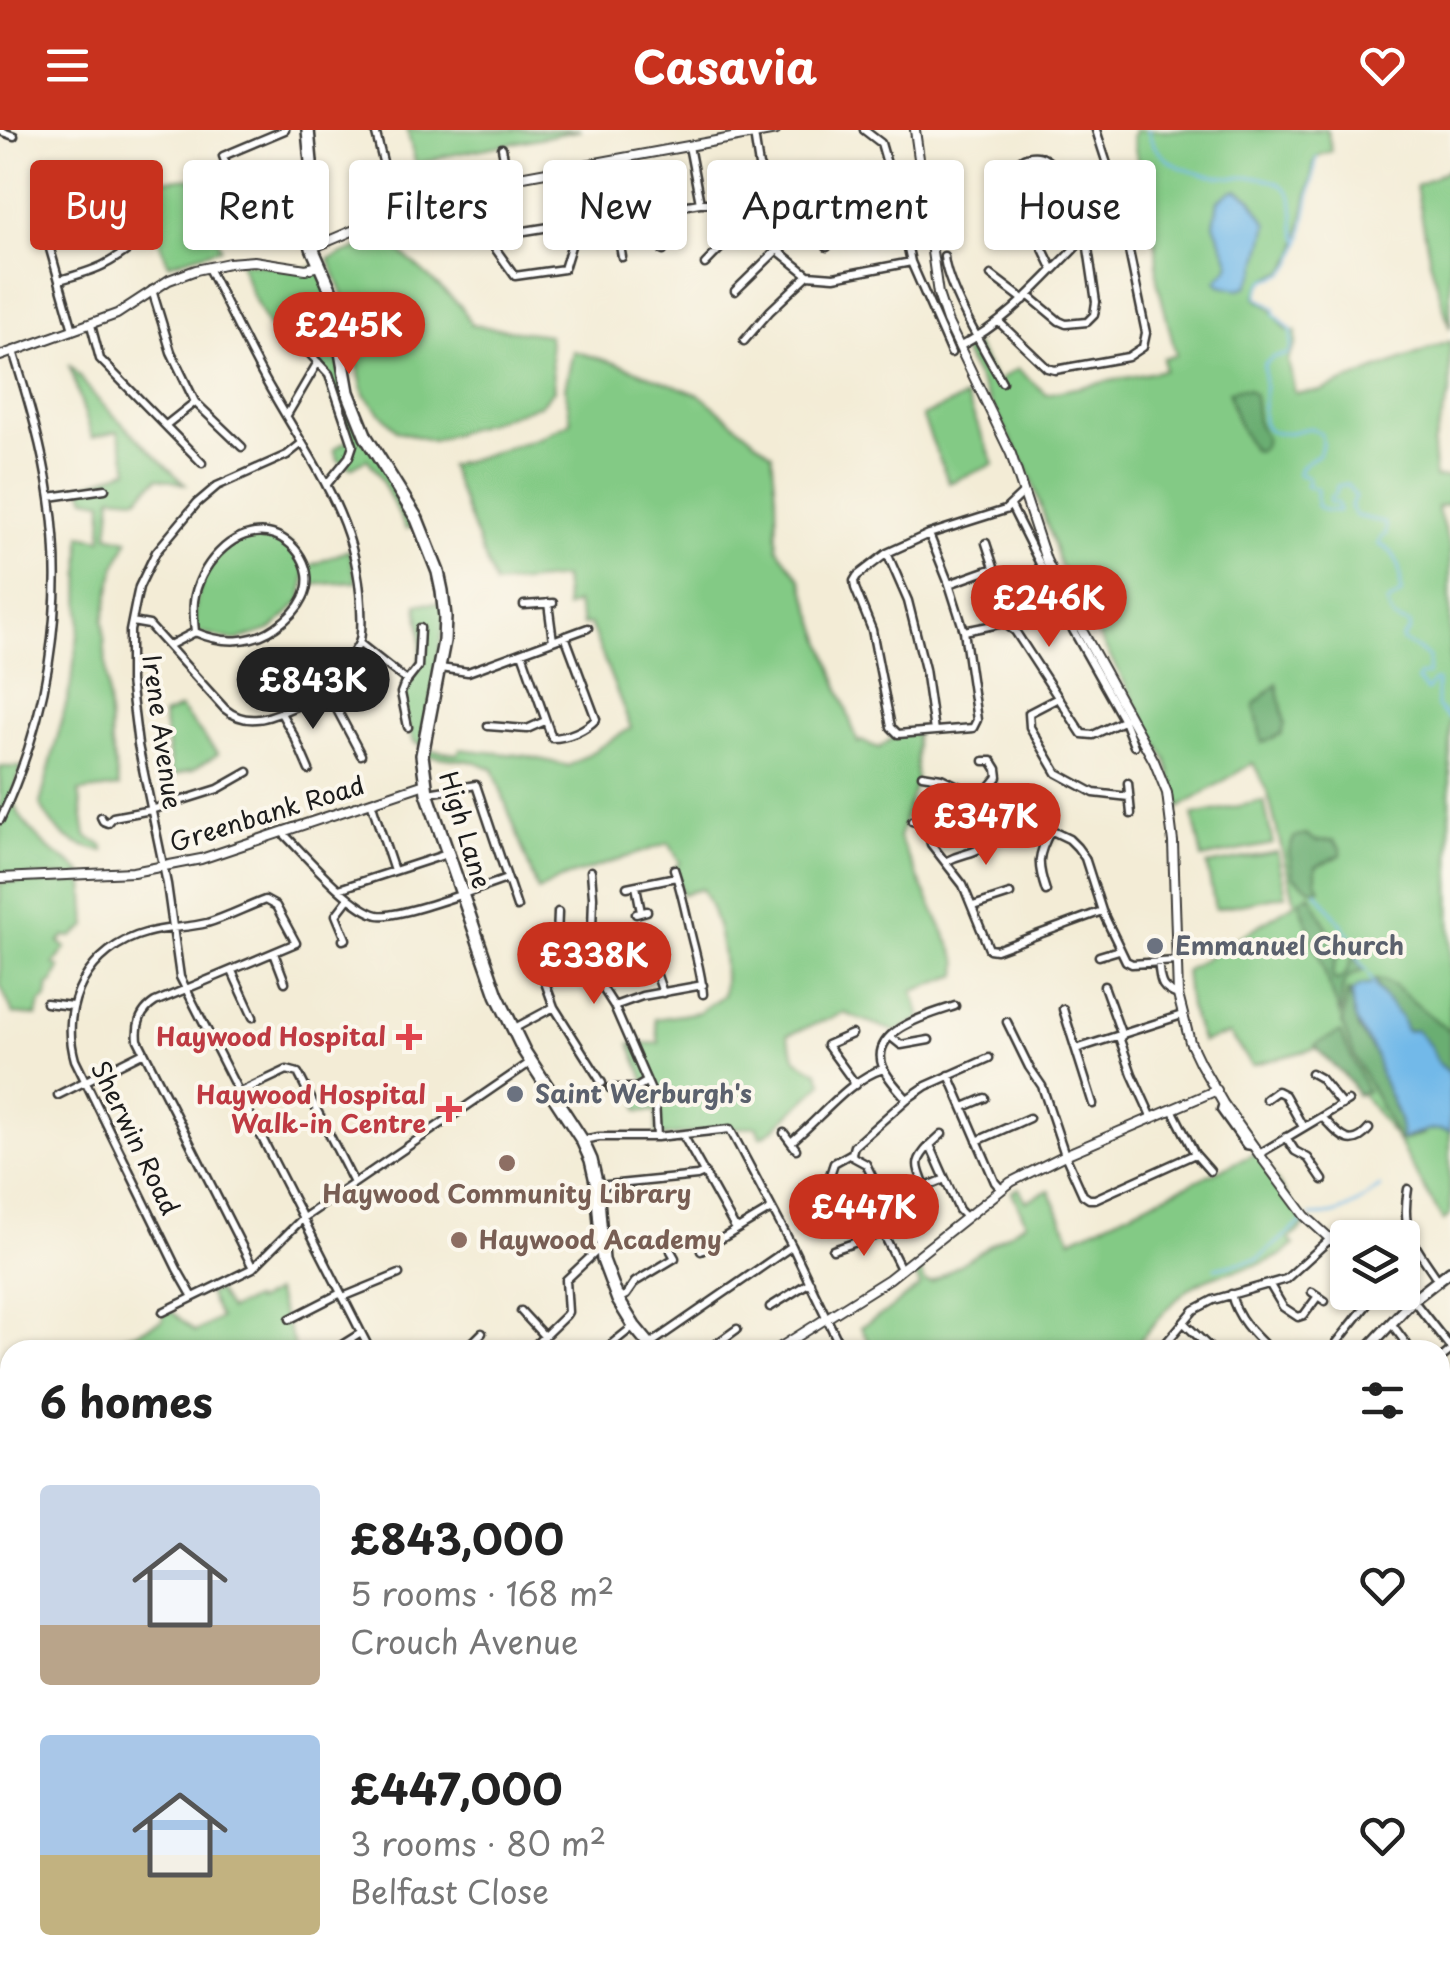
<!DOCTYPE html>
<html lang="en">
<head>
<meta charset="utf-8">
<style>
  body { margin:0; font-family:"Playpen Sans",sans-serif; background:#f2f2f2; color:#222; height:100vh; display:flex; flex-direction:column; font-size:38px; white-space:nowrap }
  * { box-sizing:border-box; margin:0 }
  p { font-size:32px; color:#767676 }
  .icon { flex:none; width:55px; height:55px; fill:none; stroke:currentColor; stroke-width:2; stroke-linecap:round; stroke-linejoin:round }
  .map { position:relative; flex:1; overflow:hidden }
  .details { position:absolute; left:0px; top:1210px; width:1450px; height:642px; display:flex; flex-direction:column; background:#fff; border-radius:30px 30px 0 0; box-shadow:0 2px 8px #0004 }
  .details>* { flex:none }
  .banner { position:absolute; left:30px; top:30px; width:1390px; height:90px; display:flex; gap:20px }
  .tools { position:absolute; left:1330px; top:1090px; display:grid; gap:20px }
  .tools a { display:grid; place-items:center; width:90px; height:90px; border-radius:10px; background:#fff; box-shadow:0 2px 8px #0004; font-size:50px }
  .price { position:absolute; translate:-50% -85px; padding:0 22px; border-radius:35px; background:#c8321e; color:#fff; font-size:32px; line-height:65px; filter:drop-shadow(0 2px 5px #0008) }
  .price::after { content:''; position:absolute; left:50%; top:60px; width:30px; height:22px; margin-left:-15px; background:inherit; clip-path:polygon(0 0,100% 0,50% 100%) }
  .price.on { background:#222; color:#fff }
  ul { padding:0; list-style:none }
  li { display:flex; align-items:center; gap:30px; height:250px; padding:0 40px }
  li span { display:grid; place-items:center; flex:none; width:280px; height:200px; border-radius:10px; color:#555 }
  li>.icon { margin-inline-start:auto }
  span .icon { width:120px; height:120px; fill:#fffc; stroke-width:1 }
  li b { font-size:42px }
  h2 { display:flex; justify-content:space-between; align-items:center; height:120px; padding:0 40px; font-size:42px }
  .chip { padding:0 35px; border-radius:10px; background:#fff; box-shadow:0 2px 8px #0004; font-size:35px; line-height:90px }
  .chip.on { background:#c8321e; color:#fff }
  header { display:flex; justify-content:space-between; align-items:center; height:130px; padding:0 40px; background:#c8321e; color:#fff; font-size:45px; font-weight:700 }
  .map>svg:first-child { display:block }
</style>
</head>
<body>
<header><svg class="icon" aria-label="menu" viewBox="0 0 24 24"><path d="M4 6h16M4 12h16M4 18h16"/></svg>Casavia<svg class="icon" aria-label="heart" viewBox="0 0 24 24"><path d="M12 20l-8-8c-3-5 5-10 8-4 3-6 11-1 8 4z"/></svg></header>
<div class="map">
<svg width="1450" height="1852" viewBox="0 0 1450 1852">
  <rect width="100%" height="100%" fill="#fbf7ec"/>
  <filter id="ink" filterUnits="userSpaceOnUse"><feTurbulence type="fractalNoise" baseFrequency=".01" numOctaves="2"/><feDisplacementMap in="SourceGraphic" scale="20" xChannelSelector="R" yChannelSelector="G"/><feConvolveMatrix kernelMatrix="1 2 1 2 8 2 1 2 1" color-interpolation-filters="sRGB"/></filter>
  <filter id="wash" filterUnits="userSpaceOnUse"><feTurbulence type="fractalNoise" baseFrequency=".0048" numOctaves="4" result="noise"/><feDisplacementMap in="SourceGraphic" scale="40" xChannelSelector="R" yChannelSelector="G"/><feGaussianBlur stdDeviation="2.25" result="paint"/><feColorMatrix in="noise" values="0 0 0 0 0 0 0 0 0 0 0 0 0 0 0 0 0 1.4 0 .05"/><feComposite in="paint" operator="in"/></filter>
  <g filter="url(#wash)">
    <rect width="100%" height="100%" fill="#f3ecd6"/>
    <!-- green -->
    <path fill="#83ca85" stroke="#507350" stroke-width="2.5" d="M407,0h174l-140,27 -25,8z
      M1134,0h193l5,21 -12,4 -5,4 -19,94 -11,18c-17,7 -23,7 -29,26 4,6 10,7 15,12 5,6 10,14 16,21l9,1v13l-8,16 7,33 26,-2 129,-50v51l-17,53 1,33 16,-1v27l-13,3 13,41v667l-7,6 -48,-84 -32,-42 -42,-48 -69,18 -23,-31 -27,8 -13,-35 -4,-36 110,-68 -28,-113 -14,-27 -74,45 -12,-47 -107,-196 -29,-88 -68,-125 12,-7 24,41 3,-8 16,-9 28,25 118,-24 -1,-12 13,-3 -19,-75 -1,-32 -24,-113 3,-1z
      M1450,39v160l-20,-68 -14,-75z
      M191,48l30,70 -53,16c-9,-26 -28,-58 -13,-83z
      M385,108l77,69 9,18 78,10 5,55 -14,15 -107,36 -36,-10 -33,-36 -13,-56 -7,-42 -15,-38z
      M240,132l65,7 14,-3 16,34 16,101 51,91 12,34 -8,3 -28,-56 -11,-14 -16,9 -13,-8 -4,-11 16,-10 -24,-63 -40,-43 -7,-10 -11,4 -17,-35z
      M573,221l46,13 81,31 72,59 4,40 1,54 24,31 57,164 3,-2 18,7 19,-14 18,-1v48l-17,57 60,125 -1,12 -45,16 8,27 -25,14 -52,-19 -57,22 9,24 22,13 5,11 -49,46 -13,8 -5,-11 -99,11 -1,-26h-18l-1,-20 8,-9 -15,-38 29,-1 -4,-24 44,-7 24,-17c4,-34 -4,-76 -21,-106l-20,5 -8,-25 6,-6 -11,-20 -109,36 -22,12 -45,-122 -17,-7 -54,-7 1,-6 35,5 2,-5 67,7 42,10 62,-38 -41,-104 -7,1 -7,-22 -10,5 -3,-30 -68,7 -46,-119 90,-28 32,-16 -6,-34z
      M69,234l30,37 86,83 -27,-6 -21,20 -25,-2 -4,39 20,5 -13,28 -12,53 8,125 8,41 -40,5 7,44 17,10 1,5c-34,-5 -49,-18 -64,-47l31,-119 9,-64 1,-86 21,4 1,-38 -17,-3 -5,-11 48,-18 -11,-38 -26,6z
      M966,267l28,67 -45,19 -27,-67z
      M256,403l33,10 17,24 -4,33 -30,29 -37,12 -40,-9c-3,-31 7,-66 32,-86 8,-6 20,-9 29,-13z
      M349,420l8,32 -48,3v-19z
      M444,473l1,14 -22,129 -9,-4c-7,-17 -14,-36 -10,-55 1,-8 10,-12 13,-19 8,-19 2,-45 0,-64z
      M180,578l38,46 -26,16 -20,6 -9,-61z
      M0,637h22l-12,32c6,6 8,14 13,21 6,9 14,17 22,25 12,12 30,18 39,31l-84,1z
      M1264,671l9,43 -71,14 -9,-43z
      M1277,722l9,43 -71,14 -8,-44z
      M0,752h84l3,44 -15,11 -7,-1 -6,6 7,6 -12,16 6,4 -8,16h-3l-2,14 -7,6 -3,12 -24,-2 -13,-29z
      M1258,1022l47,73 -16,14 5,6c-27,27 -71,21 -102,42 -18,11 -45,46 -61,63h-259l-11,-23 25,-15 34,-26 -6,-15 6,-2 5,13 6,1 95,-61 -14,-30 7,-4 7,13 23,-11 22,49z
      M217,1160l12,20 24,-11 2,3 20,-10 21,58h-229l69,-17 27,-13v-8l6,-3 26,23 25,-14 -12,-24z
      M1444,1374l6,9v205l-10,-26v-185z
      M1263,1842l5,10h-194l-6,-9z"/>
    <!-- forest -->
    <path fill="#6aae72" stroke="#436547" stroke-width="2.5" d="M1237,259h10l7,5 3,27 9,17 -2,8 -6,5 -5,-1c-11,-16 -21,-39 -24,-58z
      M1277,554l8,40 -4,10 -19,9 -8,-39z
      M1306,704l10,7 17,-1 8,9v6l-25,11v14l4,9h-10l-17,-13 -4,-25 5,-13z
      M1310,764l29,57 -7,22 3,8 10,-5 8,-21 10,16c-28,7 -19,23 -23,44l-41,-114z
      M1374,850h9l11,6 56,46v41l-13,-11 -24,-32 -8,1c-6,-20 -25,-32 -31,-51z
      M1347,861l5,1 -2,5 8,31 19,29 3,15 22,55 -1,11 24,-5 -26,9 -44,-85 -13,-33z
      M1340,902l27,59 -10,4c-9,-23 -30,-31 -42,-50z"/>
    <!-- water -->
    <path fill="#72b9e9" stroke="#476a82" stroke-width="2.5" d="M1238,60l12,8 18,26 -12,48 -9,15 -9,2 -18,-4 -4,-4 12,-13 2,-5 -16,-39 4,-23 14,-10z
      M1373,854l28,34 5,13 10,-1 15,17 6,15 13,11v59c-11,-6 -37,1 -48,8l-1,-2c2,-20 -13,-42 -20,-62 -3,-8 -3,-16 -7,-24 -11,-20 -25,-35 -22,-60l8,-6z"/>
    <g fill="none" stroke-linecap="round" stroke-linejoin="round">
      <!-- stream -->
      <path stroke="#72b9e9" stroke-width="2.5" d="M1148,0c7,35 50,47 81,47 18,1 37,-3 53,9 20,14 5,40 19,56 -3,9 -7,23 -15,30 -14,11 -23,-1 -29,25l18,11v6l17,17 -1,16 -3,7 -15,3 -9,8c0,9 1,18 1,26 -2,19 -11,44 21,42 8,-1 17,-4 25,-5l10,6c6,29 -17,20 -23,40l9,3 2,3 -3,6 11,3v17l7,4 15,1 -2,-8 -7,-1 -1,-3 7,-6 1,-7 10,-2 8,12 -5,11 6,9 27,6 3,3v9l-6,5 -1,6c21,6 22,29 22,49l-14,9c5,17 8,18 23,22l-1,6 -7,7 1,3 26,16 -1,17 -9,2 -2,4 10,11 6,-10h4v26l13,12
        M1302,109l15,-82
        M1316,761l34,44 10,28 7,8
        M1369,845l5,10
        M1310,1086c5,-1 11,0 17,-1 17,-1 39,-17 53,-28
        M1215,1138l43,-9 45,-38
        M0,1369l10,2"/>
    </g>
  </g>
  <g filter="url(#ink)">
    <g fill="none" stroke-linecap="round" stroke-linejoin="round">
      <!-- minor casing -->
      <g stroke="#3c3b38" stroke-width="11">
        <path id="minor" d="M375,0l21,83
          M864,0l17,13 17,59 13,60 40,91
          M0,1l14,5
          M754,4l5,32 8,14 54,44 6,23
          M689,16l11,57
          M502,18l6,31
          M475,55l12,52 28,39 49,-7 14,-46
          M234,56l-11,-30 62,-26
          M795,71l18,-19 31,-10
          M658,81l5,40
          M615,87l7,40
          M821,94c23,-17 29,-23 21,-51
          M487,107l213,-34h16l7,3 85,69 26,2 77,-15
          M944,126c2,31 42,97 58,126
          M705,134l39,-40
          M1053,140l-40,-84c-1,-8 -1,-16 5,-23 4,-5 7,-6 13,-7 30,-5 43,58 57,78
          M991,145l33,25
          M59,150c38,-10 50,-15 82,-40
          M152,160l19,62 24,50 47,45
          M735,161l42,-41
          M1029,166l30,25 7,3 21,-2 7,-7 2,-13 -8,-54 -6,-8
          M999,192l48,46 8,2 73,-13 15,-10 3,-14 -28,-135 -22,-68
          M91,195l9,34 102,104
          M73,200l-23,-81 6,-8 27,-7
          M294,207l35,37 24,71 -4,12 -22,27
          M744,211l26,-30 38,-36
          M959,217c45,-24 73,-55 108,-91 16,-16 32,-38 52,-48
          M287,285l31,-53
          M166,295l29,-23
          M302,313l-15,12 -70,31 -20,17 -41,49 -17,35 -3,14 -6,30v50l8,64 29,139 13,93 190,373
          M50,367l55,-8
          M1011,376l62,124 51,91 10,25
          M929,404l20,50 15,47 13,89 -4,8 -75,6 -7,-7 -19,-97 -17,-42 -1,-7 3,-5 30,-23 42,-19 76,-24 18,-17
          M986,413l17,52
          M887,423l21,48 17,68 9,62
          M949,454l45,-16
          M548,473l5,38
          M524,475l29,-2
          M132,492l17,3 76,84c23,19 46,8 71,-3 23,-10 36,-23 50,-44 4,-5 10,-12 13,-19 4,-10 2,-27 2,-38 -4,-87 -49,-142 -90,-215 -23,-40 -42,-82 -63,-122
          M964,501l40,-8 11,8 67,103 11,1 32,-15
          M359,513l48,38
          M168,516l27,-14c-1,-10 -2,-21 -1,-31 4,-33 37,-73 73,-68 29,5 50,38 36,65 -5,11 -17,22 -27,29 -24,17 -54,17 -81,5
          M522,523l30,85c15,0 34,-8 44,-19l-31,-83
          M440,538l28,4 120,-44
          M326,559l35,66
          M1058,568l-29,15 1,14 27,46 37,20 35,4
          M281,583l15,27 13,30
          M488,596l39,3 18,-8
          M408,597l-7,-34 3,-8 14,-18 2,-39
          M922,645l19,3 128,61 8,8 8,11 17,53 24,50 6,3 44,-3
          M1128,653l3,31
          M428,663l48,-8 41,122
          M981,668l17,-21 -1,-8 -5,-8h-8
          M371,672l23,69
          M101,687l2,4 5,2 5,-6 38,-7 67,-21 30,-17
          M0,690c47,-99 66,-212 50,-321 -7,-50 -22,-100 -37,-148
          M912,691l14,3 5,20 32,41 26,64 7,1 106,-39
          M283,703c21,21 68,76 95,82 20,4 104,-28 129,-36
          M945,732c26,-14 30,-3 52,-30
          M674,739c9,26 13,52 20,78 4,17 8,30 9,47
          M591,741l2,26 -2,65 4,14 19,30 41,94 2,37
          M636,756l5,26
          M627,757l49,-10
          M339,759l108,-35
          M1046,761c-9,-27 -9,-35 5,-61
          M973,776l37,-12
          M636,784l11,-3
          M343,810l3,-1 -10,-24 13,-17
          M274,823l11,29
          M533,826l24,-17 1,-27
          M1099,826l20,-6
          M651,828l12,35
          M1158,832c3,18 0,26 20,33
          M232,841l21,46
          M1104,856l18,50
          M46,873l26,3
          M614,876l28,-10 61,-11
          M554,877l48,76
          M1063,879l30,95
          M1007,892l22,45 13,19 23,69 18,40 6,4h6l100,-45 -22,-43
          M513,899l41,-22 -15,-41 -9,-13
          M852,904l-25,11 29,40
          M891,907l10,8 28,-5
          M1119,907l13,37 20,44
          M1076,919l106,-34
          M1311,943l9,5 22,27
          M949,945l46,107 6,7
          M610,958h26l10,-6
          M238,963l49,-23 11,3 56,110
          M58,965l86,-43
          M907,969c-8,-9 -20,-21 -24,-32 -15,-37 48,-53 72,-61
          M1266,969l11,-8 8,4 18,32
          M1223,973l-2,7 25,35 6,1
          M964,977l21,-9
          M1323,988c15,15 27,34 46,11
          M784,1003l12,16
          M683,1005l51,91 4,2
          M1286,1007l9,14 13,7 15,22
          M582,1010l17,-3h58l73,-8 62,117 50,104
          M977,1011l52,-23
          M791,1012c27,-21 58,-63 92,-73
          M930,1015l12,-11
          M852,1023l1,4 13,7 19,39 -2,30 18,36
          M1195,1024l15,17
          M1259,1024l89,-53
          M598,1056l99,-10 7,-3
          M925,1057c-8,-22 -12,-24 5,-42l29,65 7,7
          M1408,1059c-8,44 7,56 30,91
          M911,1063l34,-14
          M836,1088l-9,-34 7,-21 18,-10 2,-7 53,-47 19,-13 63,-28
          M833,1120l50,-17
          M701,1121l70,-42
          M1270,1155l13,22 15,10 6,-2 14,-19
          M1312,1162l13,9
          M1231,1164c6,24 21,39 39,56
          M193,1167l-16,-28 -102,-209c-16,-56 14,-112 71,-127 20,-6 41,-5 61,-10 20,-6 39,-16 58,-23l11,6 20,37 -141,59c-14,9 -19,21 -17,38l115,228
          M343,1167l56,-23
          M618,1169l8,-4 9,-13 40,-24 -4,-7
          M1413,1170l37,47
          M770,1177l40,-25
          M521,1181l23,25
          M163,1182l90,-44 49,-49 229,-157
          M290,1189l51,-26
          M1184,1193l28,27
          M1391,1193l20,27
          M475,1210l7,-7
          M650,1214l142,-98
          M334,1220l27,-17
          M463,1220l12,-10 11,10
          M530,1220l36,-35 2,-3 -2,-32 35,-33
          M604,1220l30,-24
          M708,1220l29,-21
          M1160,1220l34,-40 19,-10 73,-21 43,-39
          M1331,1220l46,-58
          M1440,1229l10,-8
          M1440,1256l10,14
          M0,1393l7,-3 3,3
          M0,1507l10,-6
          M1440,1574l10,24
          M1440,1634l10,-6
          M0,1636l6,6v5l-4,4
          M2,1651l8,16
          M1440,1713h10
          M0,1746l10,9
          M1440,1762l10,-1
          M0,1805l10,6
          M1440,1809l10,-1
          M263,1842l4,10
          M283,1842l3,10
          M380,1842l8,8 11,-8
          M415,1842l8,10
          M494,1842l8,10
          M917,1842l8,10
          M1388,1842l2,10
          M714,1845l5,7
          M7,1848l4,4
          M48,1852l8,-10
          M449,1852l11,-10"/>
      </g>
      <!-- tertiary casing -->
      <g stroke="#3c3b38" stroke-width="12">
        <path id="tertiary" d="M915,0l23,164 9,27 64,133 35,106 23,47 85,154 13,32 6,49 5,153 12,47 10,21 23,40 36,51 46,62 43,39
          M312,118l125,-53 38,-10 301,-55
          M0,226l117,-42 52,-34 27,-10 33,-7 25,-2 52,8 13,-3
          M0,748l133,-6 68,-13 224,-75
          M776,1220l113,-71 122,-97 54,-27 152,-65
          M967,1852l11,-10"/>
      </g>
      <!-- secondary casing -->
      <g stroke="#3c3b38" stroke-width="14">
        <path id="secondary" d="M1366,1220l47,-50 37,-29
          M107,1852l31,-2 18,-8"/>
      </g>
      <!-- primary casing -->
      <g stroke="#3c3b38" stroke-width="16">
        <path id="primary" d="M308,0l3,32 -6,41 1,19 6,26 23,52 5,17 1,35 7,40 18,45 51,82 21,53 4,19 3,26 -1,24 -22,114 5,38 70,202 27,56 58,89 9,20 6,26 6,74 15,40 16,26 20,24
          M0,1450l10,20
          M127,1842l4,10
          M1268,1842l8,10"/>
      </g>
      <!-- minor -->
      <use href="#minor" stroke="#fff" stroke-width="6"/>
      <!-- tertiary -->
      <use href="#tertiary" stroke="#fff" stroke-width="8"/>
      <!-- secondary -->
      <use href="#secondary" stroke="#fff" stroke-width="9"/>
      <!-- primary -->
      <use href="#primary" stroke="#fff" stroke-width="11"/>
    </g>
  </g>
  <!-- markers -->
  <g fill="#6b7280" stroke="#fbf7ec" stroke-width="4">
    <circle cx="1155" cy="816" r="10"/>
    <circle cx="515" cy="964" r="10"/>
  </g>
  <g fill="#e0444e" stroke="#fbf7ec" stroke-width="4">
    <path d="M404 892h10v10h10v10h-10v10h-10v-10h-10v-10h10z"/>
    <path d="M444 964h10v10h10v10h-10v10h-10v-10h-10v-10h10z"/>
  </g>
  <g fill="#8d6e63" stroke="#fbf7ec" stroke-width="4">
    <circle cx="507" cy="1033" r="10"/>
    <circle cx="459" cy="1110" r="10"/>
  </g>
  <g text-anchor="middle" stroke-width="8" stroke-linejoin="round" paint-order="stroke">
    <!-- street labels -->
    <g font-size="25" fill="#1c1c1c" stroke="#fbf7ec">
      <text transform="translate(162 602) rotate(82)" y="9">Irene Avenue</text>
      <text transform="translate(267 684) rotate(-17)" y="9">Greenbank Road</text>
      <text transform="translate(465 700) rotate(73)" y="9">High Lane</text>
      <text transform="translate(135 1008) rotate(64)" y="9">Sherwin Road</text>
    </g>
    <!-- worship labels -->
    <g font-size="25" font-weight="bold" fill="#5b616d" stroke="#fbf7ec" text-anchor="start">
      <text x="1175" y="825">Emmanuel Church</text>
      <text x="535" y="973">Saint Werburgh's</text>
    </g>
    <!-- health labels -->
    <g font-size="25" font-weight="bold" fill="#be3a42" stroke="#fbf7ec" text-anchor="end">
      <text x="386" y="916">Haywood Hospital</text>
      <text x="426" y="974">Haywood Hospital<tspan x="426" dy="29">Walk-in Centre</tspan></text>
    </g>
    <!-- education labels -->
    <g font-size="25" font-weight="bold" fill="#785e54" stroke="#fbf7ec">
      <text x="507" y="1073">Haywood Community Library</text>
      <text x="479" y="1119" text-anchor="start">Haywood Academy</text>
    </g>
  </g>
</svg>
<div class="tools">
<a><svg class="icon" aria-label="layers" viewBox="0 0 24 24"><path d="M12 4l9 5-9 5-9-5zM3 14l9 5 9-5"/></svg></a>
</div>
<b class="price" style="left:349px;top:247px">£245K</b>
<b class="price" style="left:1049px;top:520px">£246K</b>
<b class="price on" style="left:313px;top:602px">£843K</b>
<b class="price" style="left:986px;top:738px">£347K</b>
<b class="price" style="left:594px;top:877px">£338K</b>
<b class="price" style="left:864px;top:1129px">£447K</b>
<div class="banner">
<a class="chip on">Buy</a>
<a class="chip">Rent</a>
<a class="chip">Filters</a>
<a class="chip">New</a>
<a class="chip">Apartment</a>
<a class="chip">House</a>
</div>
<section class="details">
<h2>6 homes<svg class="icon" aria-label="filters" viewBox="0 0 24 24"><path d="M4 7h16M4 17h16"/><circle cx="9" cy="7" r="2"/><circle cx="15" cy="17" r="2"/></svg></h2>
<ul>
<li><span style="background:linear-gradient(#c9d6e8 70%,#b9a48a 0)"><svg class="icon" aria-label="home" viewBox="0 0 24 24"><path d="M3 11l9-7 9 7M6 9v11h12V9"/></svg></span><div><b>£843,000</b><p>5 rooms · 168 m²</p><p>Crouch Avenue</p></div><svg class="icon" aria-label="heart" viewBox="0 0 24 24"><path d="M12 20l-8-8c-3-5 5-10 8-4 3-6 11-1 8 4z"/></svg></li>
<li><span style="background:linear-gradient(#a9c7e8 60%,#c2b280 0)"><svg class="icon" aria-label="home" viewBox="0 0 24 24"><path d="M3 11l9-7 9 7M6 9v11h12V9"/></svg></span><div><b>£447,000</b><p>3 rooms · 80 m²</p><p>Belfast Close</p></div><svg class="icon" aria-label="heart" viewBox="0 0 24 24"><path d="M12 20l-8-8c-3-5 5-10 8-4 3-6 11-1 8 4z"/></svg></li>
</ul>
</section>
</div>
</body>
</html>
